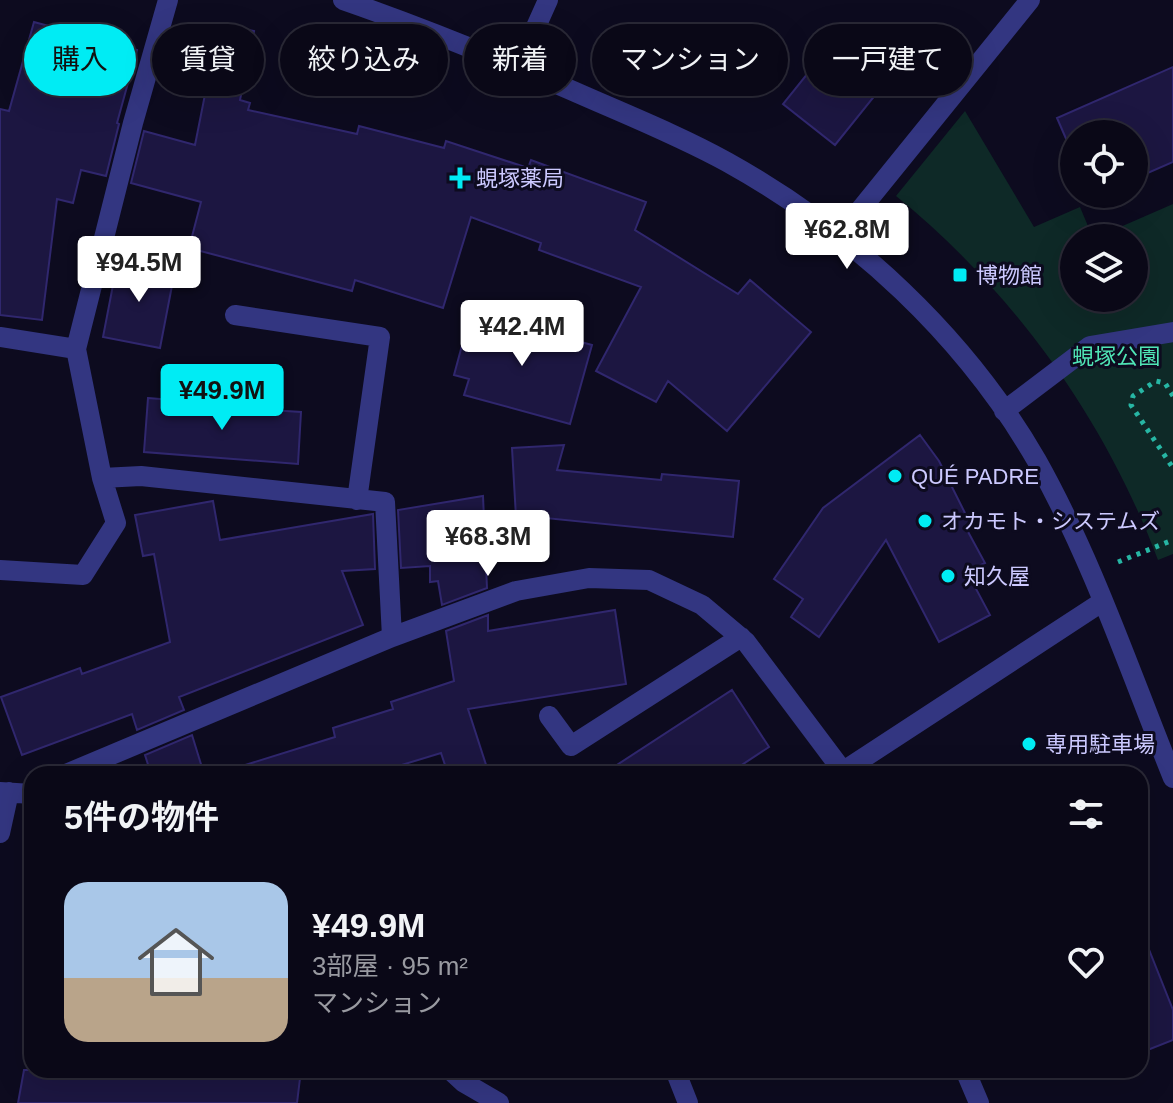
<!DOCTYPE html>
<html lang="ja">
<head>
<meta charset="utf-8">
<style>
  body { margin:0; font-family:Helvetica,"Noto Sans JP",sans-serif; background:#131120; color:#f1f3f6; height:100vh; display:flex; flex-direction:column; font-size:30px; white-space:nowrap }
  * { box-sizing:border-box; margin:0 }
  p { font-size:26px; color:#999aa1 }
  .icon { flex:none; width:44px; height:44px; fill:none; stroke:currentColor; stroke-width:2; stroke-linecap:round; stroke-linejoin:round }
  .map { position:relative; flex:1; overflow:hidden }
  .panel { position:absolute; left:24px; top:766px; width:1124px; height:312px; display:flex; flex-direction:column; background:#0a0817; border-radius:24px; box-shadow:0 8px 32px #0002,0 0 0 2px #2a2936 }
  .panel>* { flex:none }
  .guide { position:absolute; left:24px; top:24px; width:1126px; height:72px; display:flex; gap:16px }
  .buttons { position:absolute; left:1060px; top:120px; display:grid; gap:16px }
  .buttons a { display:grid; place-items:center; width:88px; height:88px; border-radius:50%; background:#0a0817; box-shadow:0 8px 32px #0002,0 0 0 2px #2a2936; font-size:40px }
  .price { position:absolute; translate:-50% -68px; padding:0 18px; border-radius:8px; background:#fff; color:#222; font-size:26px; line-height:52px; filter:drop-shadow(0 2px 4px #0008) }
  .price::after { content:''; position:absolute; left:50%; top:48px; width:24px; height:18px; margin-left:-12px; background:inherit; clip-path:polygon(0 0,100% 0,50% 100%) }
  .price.on { background:#00ecf4; color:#111 }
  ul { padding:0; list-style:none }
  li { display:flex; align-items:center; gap:24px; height:200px; padding:0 40px }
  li+li { border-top:2px solid #2a2936 }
  li span { display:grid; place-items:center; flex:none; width:224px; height:160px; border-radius:24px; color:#555 }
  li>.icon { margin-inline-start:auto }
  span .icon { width:96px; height:96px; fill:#fffc; stroke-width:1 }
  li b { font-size:34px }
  h2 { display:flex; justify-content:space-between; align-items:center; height:96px; padding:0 40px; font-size:34px }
  .pill { padding:0 28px; border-radius:36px; background:#0a0817; box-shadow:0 8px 32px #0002,0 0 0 2px #2a2936; font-size:28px; line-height:72px }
  .pill.on { background:#00ecf4; color:#111 }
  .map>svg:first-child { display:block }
</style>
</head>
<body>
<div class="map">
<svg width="1173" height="1103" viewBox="0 0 1173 1103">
  <rect width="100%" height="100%" fill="#0d0b1f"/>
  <!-- green -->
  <path fill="#0e2927" d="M965,111l69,116 46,-20 13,31h-19v60h60v-60h-39l78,-34v350l-15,6c-53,-141 -145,-269 -262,-364z"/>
  <!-- building -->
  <path fill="#1c1641" stroke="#30276e" stroke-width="2" d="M34,22l103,28 -20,73 2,1 -13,52 -25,-6 -8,33 -16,-4 -15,121 -42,-5v-206l9,2z
    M219,24l35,7 -14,69 10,3 -2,7 109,24 2,-8 85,22 2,-7 82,27 3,-8 115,42 -11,28 103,64 12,-14 61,52 -84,99 -59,-50 -12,21 -60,-31 45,-84 -102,-37 2,-7 -70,-26 -28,91 -88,-28 -3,11 -163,-43 12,-46 -70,-19 13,-52 51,14z
    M841,32l52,41 -58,72 -52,-41z
    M1173,67v95l-39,17v-45h-60v23l-17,-39z
    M118,259l57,11 -15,78 -57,-11z
    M471,312l121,33 -22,79 -106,-29 5,-16 -15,-4z
    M148,398l61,5v3l92,6 -3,52 -154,-12z
    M920,435l19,26 32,64 -5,3 19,35 -18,9 23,43 -51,27 -53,-102 -67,97 -28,-20 12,-18 -29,-20 49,-71z
    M564,445l-7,25 104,10 1,-6 77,7 -6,56 -187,-19 -1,6 -29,-7 -4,-69z
    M483,496l4,92 -45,17 -4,-24 -8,1v-16l-29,2 -3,-58z
    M213,501l7,39 153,-26 2,55 -33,2 21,54 -184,72 5,13 -47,20 -5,-16 -110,41 -21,-58 79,-29 2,6 88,-32 -16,-88 -11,2 -8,-41z
    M615,610l11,74 -158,25 21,65h-41l-7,-21 -69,21h-129l-1,-8 93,-29 -2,-9 60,-19 -2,-7 63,-21 -8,-50 42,-16v16z
    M732,690l37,57 -41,27h-125z
    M192,735l12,39h-53l-6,-19z
    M1140,932h2l31,78v30l-33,13z
    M24,1070h277l-4,33h-279z"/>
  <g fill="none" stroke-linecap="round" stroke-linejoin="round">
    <!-- path -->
    <path stroke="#27b6a4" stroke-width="5" stroke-dasharray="4 6" stroke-linecap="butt" d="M1173,396l-8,-13 -9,-2 -23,15 -2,9 42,63
      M1118,562l55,-22"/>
    <!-- minor -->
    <path stroke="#333681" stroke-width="20" d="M343,0c78,27 154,58 230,91 52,23 105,44 154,71 126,70 238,174 310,299 56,100 93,211 136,317
      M518,67l30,-67
      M839,236l191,-236
      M235,315l145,22 -23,163
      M0,337l76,12
      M1004,411l86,-65 83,-14
      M102,478l-26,-129 57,-226 35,-123
      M0,570l83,5 33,-52 -14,-45 39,-2 244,26 7,135
      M549,716l22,30 170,-109
      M66,774l326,-137 124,-46 73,-13 60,2 53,25 44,37 99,132
      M839,774l263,-172
      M0,792l32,2
      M0,833l9,-41
      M450,1070l13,12 36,21
      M675,1070l13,33
      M965,1070l14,33"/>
  </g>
  <!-- markers -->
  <g fill="#00ecf4" stroke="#0d0b1f" stroke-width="3">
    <path d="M456 166h8v8h8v8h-8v8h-8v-8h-8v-8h8z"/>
    <rect x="952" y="267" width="16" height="16" rx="4"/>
    <circle cx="895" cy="476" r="8"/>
    <circle cx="925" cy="521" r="8"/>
    <circle cx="948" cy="576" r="8"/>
    <circle cx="1029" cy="744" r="8"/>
  </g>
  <g text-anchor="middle" stroke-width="6" stroke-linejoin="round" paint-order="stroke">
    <!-- poi labels -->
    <g font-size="22" fill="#ccc9ff" stroke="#0d0b1f" text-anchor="start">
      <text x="476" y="186">蜆塚薬局</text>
      <text x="976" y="283">博物館</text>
      <text x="911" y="484">QUÉ PADRE</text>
      <text x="941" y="529">オカモト・システムズ</text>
      <text x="964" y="584">知久屋</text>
      <text x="1045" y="752">専用駐車場</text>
    </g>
    <!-- park labels -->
    <g font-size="22" fill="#50e5b6" stroke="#0d0b1f">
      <text x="1116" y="364">蜆塚公園</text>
    </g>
  </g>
</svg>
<div class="buttons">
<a><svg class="icon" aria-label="locate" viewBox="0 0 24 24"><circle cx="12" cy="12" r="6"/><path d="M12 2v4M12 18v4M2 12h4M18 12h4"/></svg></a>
<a><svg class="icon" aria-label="layers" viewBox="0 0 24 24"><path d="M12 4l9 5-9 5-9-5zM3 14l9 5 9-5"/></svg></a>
</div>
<b class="price" style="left:847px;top:271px">¥62.8M</b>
<b class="price" style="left:139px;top:304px">¥94.5M</b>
<b class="price" style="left:522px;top:368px">¥42.4M</b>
<b class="price on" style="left:222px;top:432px">¥49.9M</b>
<b class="price" style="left:488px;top:578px">¥68.3M</b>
<div class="guide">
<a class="pill on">購入</a>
<a class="pill">賃貸</a>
<a class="pill">絞り込み</a>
<a class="pill">新着</a>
<a class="pill">マンション</a>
<a class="pill">一戸建て</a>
</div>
<section class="panel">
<h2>5件の物件<svg class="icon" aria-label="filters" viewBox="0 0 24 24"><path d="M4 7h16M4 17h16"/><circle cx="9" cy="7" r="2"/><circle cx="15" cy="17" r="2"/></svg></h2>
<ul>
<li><span style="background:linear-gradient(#a9c7e8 60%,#b9a48a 0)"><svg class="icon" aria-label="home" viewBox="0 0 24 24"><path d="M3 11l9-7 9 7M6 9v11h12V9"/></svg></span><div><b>¥49.9M</b><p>3部屋 · 95 m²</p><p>マンション</p></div><svg class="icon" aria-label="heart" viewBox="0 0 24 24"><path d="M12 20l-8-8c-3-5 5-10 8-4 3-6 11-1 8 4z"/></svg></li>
</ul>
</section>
</div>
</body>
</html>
